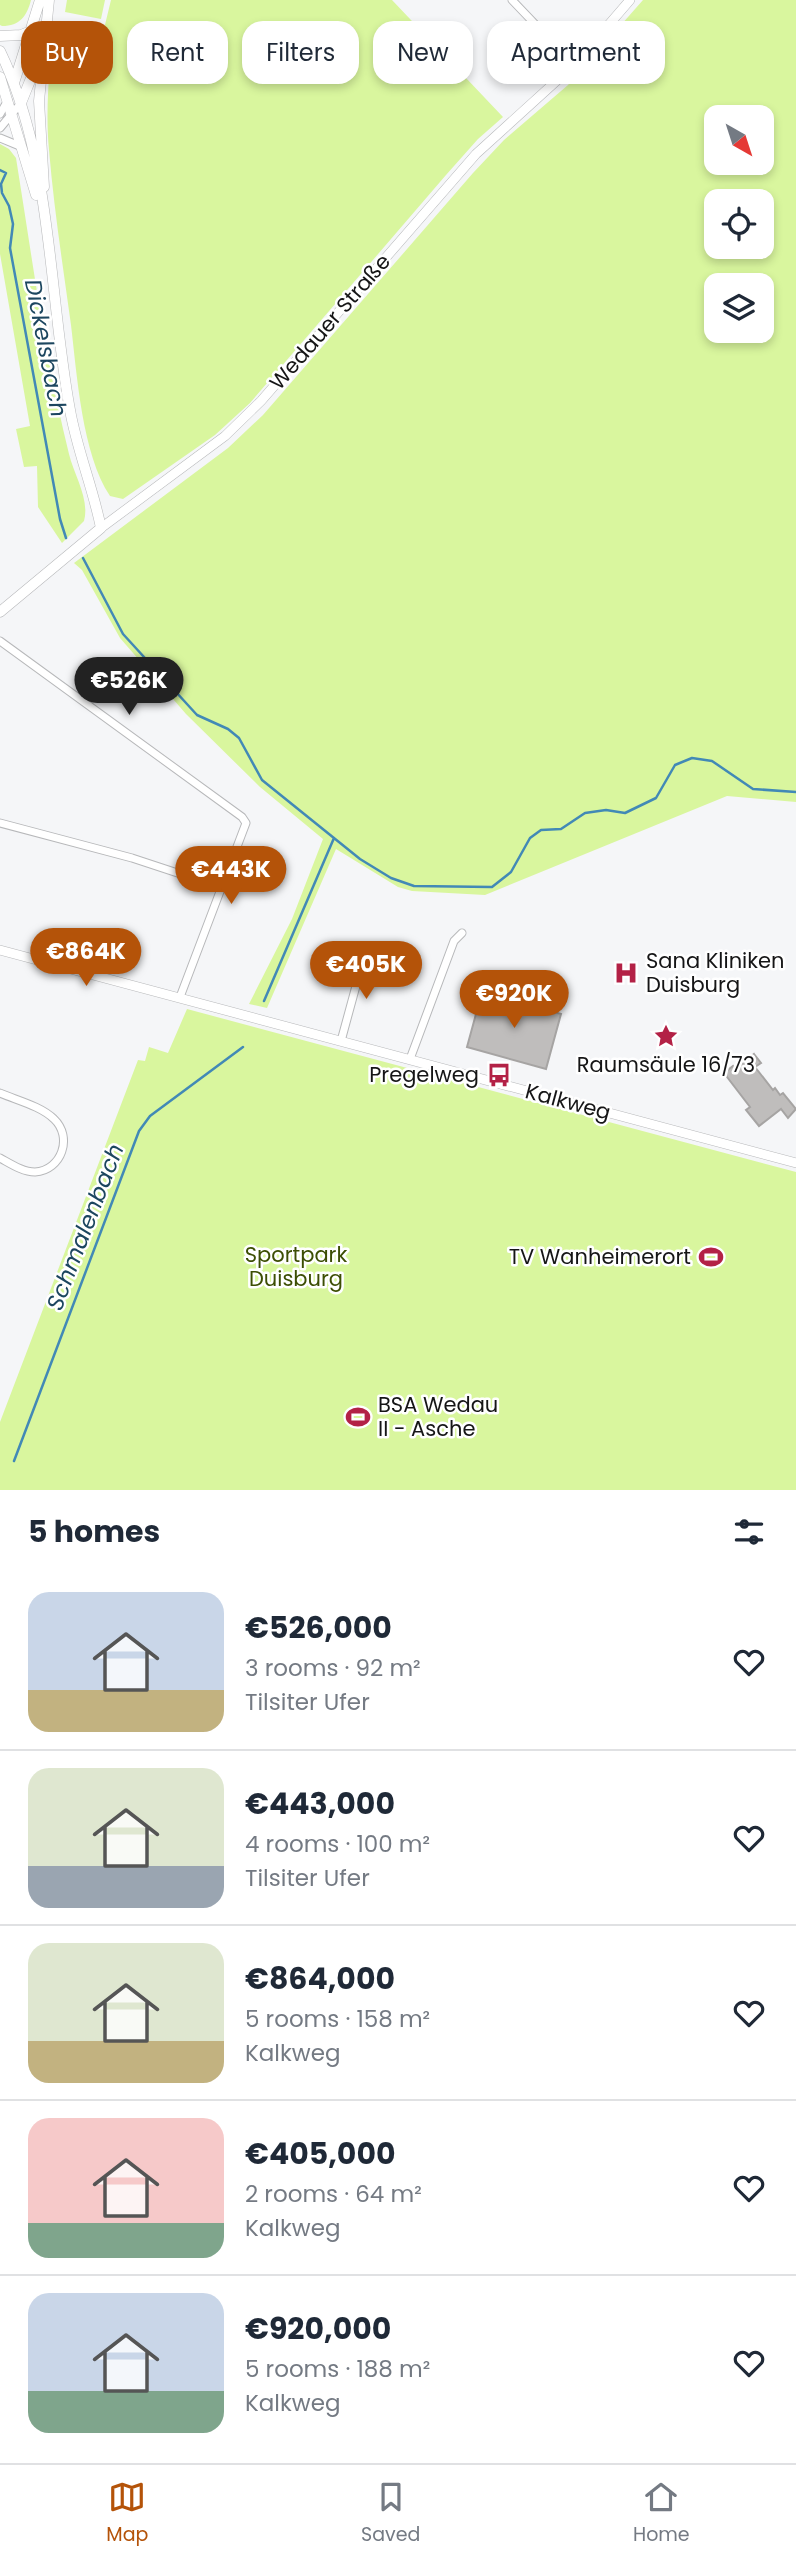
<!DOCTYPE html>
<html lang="en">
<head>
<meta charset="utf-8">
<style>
  body { margin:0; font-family:Poppins,sans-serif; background:#f2f2f3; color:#1f2937; height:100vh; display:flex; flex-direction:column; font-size:26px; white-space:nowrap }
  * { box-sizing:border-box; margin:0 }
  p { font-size:23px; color:#747a83 }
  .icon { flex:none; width:38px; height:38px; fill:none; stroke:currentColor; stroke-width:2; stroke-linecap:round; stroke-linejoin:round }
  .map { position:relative; height:1490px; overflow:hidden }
  .side { display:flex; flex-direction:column; background:#fff; flex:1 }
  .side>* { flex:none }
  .top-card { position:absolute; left:21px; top:21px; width:754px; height:63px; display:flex; gap:14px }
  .needle { width:46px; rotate:141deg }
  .tools { position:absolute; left:704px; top:105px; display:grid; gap:14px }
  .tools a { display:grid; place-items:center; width:70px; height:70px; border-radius:14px; background:#fff; box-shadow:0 4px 10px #0003; font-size:35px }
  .price { position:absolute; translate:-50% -60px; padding:0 16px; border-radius:24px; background:#b45309; color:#fff; font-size:23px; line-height:46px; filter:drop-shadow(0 2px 4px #0008) }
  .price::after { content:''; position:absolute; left:50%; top:42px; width:21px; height:16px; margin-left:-10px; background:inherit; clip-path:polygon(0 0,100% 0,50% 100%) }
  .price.active { background:#222; color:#fff }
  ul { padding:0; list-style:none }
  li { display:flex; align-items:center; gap:21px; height:175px; padding:0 28px }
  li+li { border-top:2px solid #e0e1e3 }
  li span { display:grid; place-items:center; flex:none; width:196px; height:140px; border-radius:21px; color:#555 }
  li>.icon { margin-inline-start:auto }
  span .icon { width:84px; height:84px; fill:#fffc; stroke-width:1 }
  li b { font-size:30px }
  h2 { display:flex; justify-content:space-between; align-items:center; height:84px; padding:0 28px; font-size:30px }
  .chip { padding:0 24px; border-radius:21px; background:#fff; box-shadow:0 4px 10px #0003; font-size:24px; line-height:63px }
  .chip.active { background:#b45309; color:#fff }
  .menu { display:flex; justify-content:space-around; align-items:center; height:98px; border-top:2px solid #e0e1e3; background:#fff; font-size:19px; color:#747a83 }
  .menu a { display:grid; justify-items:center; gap:4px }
  .menu .active { color:#b45309 }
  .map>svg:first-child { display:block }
</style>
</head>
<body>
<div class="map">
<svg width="796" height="1490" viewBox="0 0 796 1490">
  <rect width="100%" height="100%" fill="#f5f6f8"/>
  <!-- green -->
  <path fill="#d9f69e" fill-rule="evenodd" d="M0,0h31c-4,16 -11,26 -29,26l-2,-1z
    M67,0h38l-4,19 -36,-7z
    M111,0h281l111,117 -25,22 -32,36 -196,228 -35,32 -92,64 -13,-3c-28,-42 -33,-121 -39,-171 -8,-58 -17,-116 -22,-175 -4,-42 1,-85 4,-128l50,11z
    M643,0h153v802l-69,-6 -242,99 -73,-4 -14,-4 -62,-38 -69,159 -18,-4 43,-85 31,-80 -63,-52 -74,-73 -66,-76 -38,-68 -8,-7 154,-115 35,-33 210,-242 31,-33 64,-55zM716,117h45v46h-45zM716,201h45v46h-45zM716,285h45v46h-45z
    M0,144l9,5 7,9c16,99 29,199 53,296 5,21 21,45 15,67l-22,22 -24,-36 -1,-41 -13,1 -8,-38 14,-3 -30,-172z
    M187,1009l609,163v318h-796v-68l138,-362 7,1 4,-14 19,6z"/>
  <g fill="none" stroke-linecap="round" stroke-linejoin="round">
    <!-- stream -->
    <path stroke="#4289b6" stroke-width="2.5" d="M0,170l6,3 -5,11 1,9 7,13 4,18 -3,24 50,271 6,19
      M83,558l40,76 74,81 31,14 11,9 23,42 98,79 31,19 23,8 78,1 19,-15 19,-34 11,-8 20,-1 24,-16 21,-3 19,3 31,-15 19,-33 17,-7 20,3 41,28 43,3
      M264,1001l70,-163
      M14,1461l125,-330 11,-15 93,-69"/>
  </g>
  <!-- building -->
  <path fill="#bfbdbc" stroke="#a6a4a3" stroke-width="2" d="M482,992l79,22 -15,55 -79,-22z
    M754,1054l7,9 -6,4 18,23 2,-2 5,7 3,-2 13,16 -8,9 -7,-9 -22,17 -13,-16 4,-3 -26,-34 9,-7 2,3z"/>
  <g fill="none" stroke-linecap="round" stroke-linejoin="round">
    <!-- minor casing -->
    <g stroke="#b7b8ba" stroke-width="9">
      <path id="minor" d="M512,0l62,65
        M0,114l8,-14
        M0,128l21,-25
        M0,138l22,9
        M0,641l242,176 4,6 -66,174
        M0,823l132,35 91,30
        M341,1041l24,-88
        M410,1059l44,-118 8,-8
        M0,1093c16,7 41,13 54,26 19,18 8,51 -19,53 -12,0 -24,-8 -35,-14"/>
    </g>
    <!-- tertiary casing -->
    <g stroke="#b7b8ba" stroke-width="10">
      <path id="tertiary" d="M101,528l124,-92 36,-35 215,-247 98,-89 56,-65
        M0,950l796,213"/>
    </g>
    <!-- secondary casing -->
    <g stroke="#b7b8ba" stroke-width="11">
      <path id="secondary" d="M0,36l21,-1 10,-4
        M0,51c53,110 48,240 70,359 7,40 23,78 31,118l-101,84
        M0,77l36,118
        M14,83l26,-83
        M21,103l17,-42
        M44,187l-5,-86 10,-101"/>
    </g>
    <!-- minor -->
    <use href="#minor" stroke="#fff" stroke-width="7"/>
    <!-- tertiary -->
    <use href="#tertiary" stroke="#fff" stroke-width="9"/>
    <!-- secondary -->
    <use href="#secondary" stroke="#fff" stroke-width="10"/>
  </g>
  <!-- icons -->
  <defs>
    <g id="hospital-bare" transform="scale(1.89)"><path d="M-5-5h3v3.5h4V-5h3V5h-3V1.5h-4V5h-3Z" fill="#b32146" stroke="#fff" stroke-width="2.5" paint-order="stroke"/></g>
    <g id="sight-bare" transform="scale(1.89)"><path d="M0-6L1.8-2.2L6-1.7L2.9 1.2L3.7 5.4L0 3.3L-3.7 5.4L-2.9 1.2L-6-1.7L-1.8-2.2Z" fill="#b32146" stroke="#fff" stroke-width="2.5" paint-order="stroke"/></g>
    <g id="bus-bare" transform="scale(1.89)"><path d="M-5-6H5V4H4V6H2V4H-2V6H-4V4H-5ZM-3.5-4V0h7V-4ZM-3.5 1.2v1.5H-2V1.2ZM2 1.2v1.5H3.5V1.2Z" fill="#b32146" stroke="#fff" stroke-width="2.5" paint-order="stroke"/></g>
    <g id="stadium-bare" transform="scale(1.89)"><path d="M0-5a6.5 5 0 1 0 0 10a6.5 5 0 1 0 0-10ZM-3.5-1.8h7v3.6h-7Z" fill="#b32146" stroke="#fff" stroke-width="2.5" paint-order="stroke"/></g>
  </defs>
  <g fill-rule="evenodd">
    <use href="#hospital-bare" x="626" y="973"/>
    <use href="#sight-bare" x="666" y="1036"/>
    <use href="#bus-bare" x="499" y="1075"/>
    <use href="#stadium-bare" x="711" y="1257"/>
    <use href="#stadium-bare" x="358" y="1417"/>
  </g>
  <g text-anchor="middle" stroke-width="5" stroke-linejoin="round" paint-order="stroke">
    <!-- street labels -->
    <g font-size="21" fill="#151516" stroke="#fff">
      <text transform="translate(330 322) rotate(-49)" y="7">Wedauer Straße</text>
      <text transform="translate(568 1102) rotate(15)" y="7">Kalkweg</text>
    </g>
    <!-- poi labels -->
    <g font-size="21" fill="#151516" stroke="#fff" text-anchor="start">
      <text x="646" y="968">Sana Kliniken<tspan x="646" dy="24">Duisburg</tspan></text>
      <text x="666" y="1072" text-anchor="middle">Raumsäule 16/73</text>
      <text x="479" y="1082" text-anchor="end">Pregelweg</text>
      <text x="691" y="1264" text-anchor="end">TV Wanheimerort</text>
      <text x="378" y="1412">BSA Wedau<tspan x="378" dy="24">II - Asche</tspan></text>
    </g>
    <!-- park labels -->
    <g font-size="21" fill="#3c4e03" stroke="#fff">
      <text x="296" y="1262">Sportpark<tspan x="296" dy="24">Duisburg</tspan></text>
    </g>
    <!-- water labels -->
    <g font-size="23" font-style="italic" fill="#1c465f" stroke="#fff">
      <text transform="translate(46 348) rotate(79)" y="8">Dickelsbach</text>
      <text transform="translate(85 1227) rotate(-69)" y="8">Schmalenbach</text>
    </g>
  </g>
</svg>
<div class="tools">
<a><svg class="needle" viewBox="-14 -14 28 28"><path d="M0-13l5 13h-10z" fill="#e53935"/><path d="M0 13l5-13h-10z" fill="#747a83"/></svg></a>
<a><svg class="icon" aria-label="locate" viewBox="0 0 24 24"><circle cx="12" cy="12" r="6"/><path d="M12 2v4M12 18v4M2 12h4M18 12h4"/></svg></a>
<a><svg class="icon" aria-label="layers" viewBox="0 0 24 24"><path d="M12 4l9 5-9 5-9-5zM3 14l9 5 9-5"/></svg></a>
</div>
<b class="price active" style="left:129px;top:717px">€526K</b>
<b class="price" style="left:231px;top:906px">€443K</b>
<b class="price" style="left:86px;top:988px">€864K</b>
<b class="price" style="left:366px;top:1001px">€405K</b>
<b class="price" style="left:514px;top:1030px">€920K</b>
<div class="top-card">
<a class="chip active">Buy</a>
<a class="chip">Rent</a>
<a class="chip">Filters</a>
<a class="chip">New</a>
<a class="chip">Apartment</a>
</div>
</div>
<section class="side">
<h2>5 homes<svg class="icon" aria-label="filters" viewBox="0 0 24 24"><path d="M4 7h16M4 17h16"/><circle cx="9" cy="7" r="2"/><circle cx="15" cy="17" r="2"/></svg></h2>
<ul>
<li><span style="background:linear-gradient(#c9d6e8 70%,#c2b280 0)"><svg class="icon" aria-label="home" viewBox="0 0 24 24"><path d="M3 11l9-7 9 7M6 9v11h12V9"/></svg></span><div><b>€526,000</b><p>3 rooms · 92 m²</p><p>Tilsiter Ufer</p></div><svg class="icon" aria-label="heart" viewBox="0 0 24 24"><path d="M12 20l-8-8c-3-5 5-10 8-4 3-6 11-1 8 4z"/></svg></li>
<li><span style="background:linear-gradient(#dfe7d0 70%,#9aa5b1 0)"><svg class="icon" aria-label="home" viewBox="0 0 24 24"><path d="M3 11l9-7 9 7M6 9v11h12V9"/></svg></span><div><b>€443,000</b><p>4 rooms · 100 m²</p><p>Tilsiter Ufer</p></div><svg class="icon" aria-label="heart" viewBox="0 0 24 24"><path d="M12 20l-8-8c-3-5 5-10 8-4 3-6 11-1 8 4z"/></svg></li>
<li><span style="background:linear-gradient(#dfe7d0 70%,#c2b280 0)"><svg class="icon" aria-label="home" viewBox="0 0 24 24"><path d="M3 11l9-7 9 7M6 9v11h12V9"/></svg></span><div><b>€864,000</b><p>5 rooms · 158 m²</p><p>Kalkweg</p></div><svg class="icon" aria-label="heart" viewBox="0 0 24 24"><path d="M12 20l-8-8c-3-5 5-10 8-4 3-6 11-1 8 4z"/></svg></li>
<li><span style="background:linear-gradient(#f6c9c9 75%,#7fa58c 0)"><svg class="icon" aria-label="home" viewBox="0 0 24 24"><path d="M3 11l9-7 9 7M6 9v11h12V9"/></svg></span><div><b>€405,000</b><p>2 rooms · 64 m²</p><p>Kalkweg</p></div><svg class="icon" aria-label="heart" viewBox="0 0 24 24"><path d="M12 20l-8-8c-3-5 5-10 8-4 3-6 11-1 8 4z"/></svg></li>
<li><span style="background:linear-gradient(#c9d6e8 70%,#7fa58c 0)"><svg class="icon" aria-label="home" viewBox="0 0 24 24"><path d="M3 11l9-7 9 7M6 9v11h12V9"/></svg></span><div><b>€920,000</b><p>5 rooms · 188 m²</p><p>Kalkweg</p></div><svg class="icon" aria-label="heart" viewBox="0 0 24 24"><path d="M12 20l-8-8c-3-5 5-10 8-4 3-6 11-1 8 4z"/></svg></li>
</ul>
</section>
<nav class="menu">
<a class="active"><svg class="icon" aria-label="map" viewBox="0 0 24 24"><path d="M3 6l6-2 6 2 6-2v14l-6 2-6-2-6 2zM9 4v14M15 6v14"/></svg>Map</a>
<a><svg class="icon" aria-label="saved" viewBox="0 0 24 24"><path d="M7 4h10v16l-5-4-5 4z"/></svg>Saved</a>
<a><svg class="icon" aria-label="home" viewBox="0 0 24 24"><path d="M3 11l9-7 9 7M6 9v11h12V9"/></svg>Home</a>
</nav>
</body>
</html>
